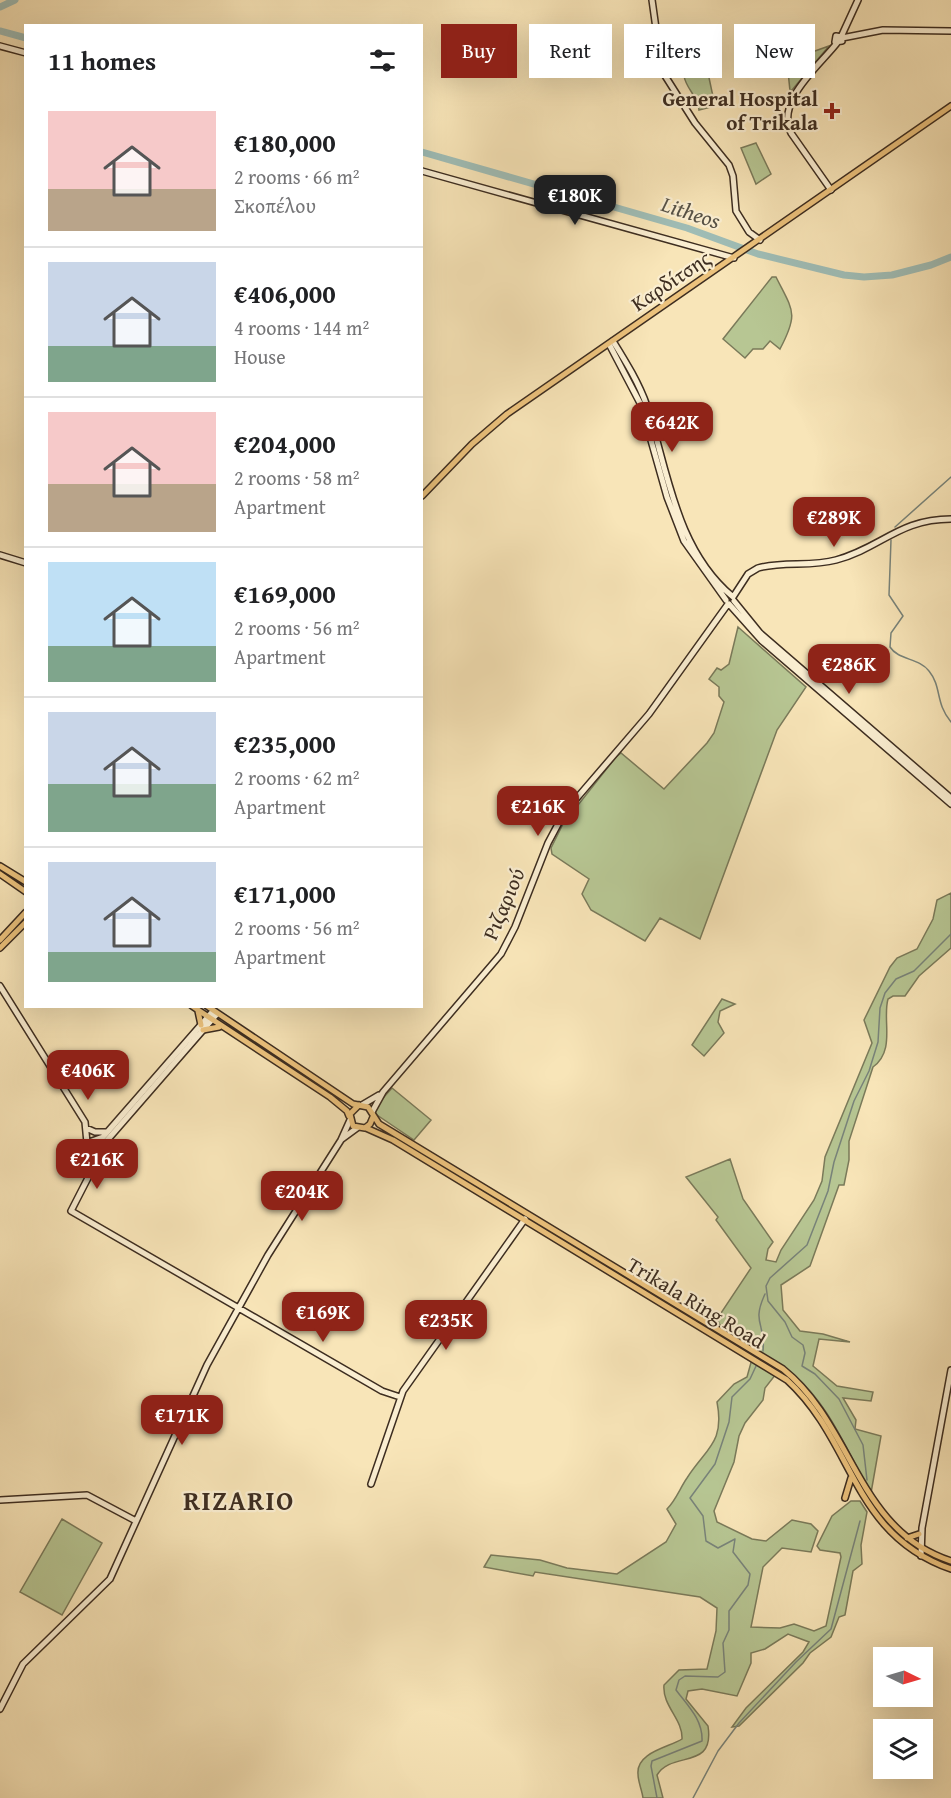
<!DOCTYPE html>
<html lang="en">
<head>
<meta charset="utf-8">
<style>
  body { margin:0; font-family:"Gentium Book Plus",serif; background:#f2f2f2; color:#202124; height:100vh; display:flex; flex-direction:column; font-size:22px; white-space:nowrap }
  * { box-sizing:border-box; margin:0 }
  p { font-size:20px; color:#757577 }
  .icon { flex:none; width:33px; height:33px; fill:none; stroke:currentColor; stroke-width:2; stroke-linecap:round; stroke-linejoin:round }
  .map { position:relative; flex:1; overflow:hidden }
  .side { position:absolute; left:24px; top:24px; width:399px; height:984px; display:flex; flex-direction:column; background:#fff; border-radius:0px; box-shadow:0 6px 24px #0002 }
  .side>* { flex:none }
  .banner { position:absolute; left:441px; top:24px; width:420px; height:54px; display:flex; gap:12px }
  .needle { width:39px; rotate:95deg }
  .fabs { position:absolute; left:873px; top:1647px; display:grid; gap:12px }
  .fabs a { display:grid; place-items:center; width:60px; height:60px; border-radius:0px; background:#fff; box-shadow:0 6px 24px #0002; font-size:30px }
  .price { position:absolute; translate:-50% -51px; padding:0 14px; border-radius:12px; background:#8f2418; color:#fff; font-size:20px; line-height:39px; filter:drop-shadow(0 2px 3px #0008) }
  .price::after { content:''; position:absolute; left:50%; top:36px; width:18px; height:14px; margin-left:-9px; background:inherit; clip-path:polygon(0 0,100% 0,50% 100%) }
  .price.current { background:#222; color:#fff }
  ul { padding:0; list-style:none }
  li { display:flex; align-items:center; gap:18px; height:150px; padding:0 24px }
  li+li { border-top:2px solid #e0e0e0 }
  li span { display:grid; place-items:center; flex:none; width:168px; height:120px; border-radius:0px; color:#555 }
  li>.icon { margin-inline-start:auto }
  span .icon { width:72px; height:72px; fill:#fffc; stroke-width:1 }
  li b { font-size:26px }
  h2 { display:flex; justify-content:space-between; align-items:center; height:72px; padding:0 24px; font-size:26px }
  .tag { padding:0 21px; border-radius:0px; background:#fff; box-shadow:0 6px 24px #0002; font-size:21px; line-height:54px }
  .tag.current { background:#8f2418; color:#fff }
  .map>svg:first-child { display:block }
</style>
</head>
<body>
<div class="map">
<svg width="951" height="1798" viewBox="0 0 951 1798">
  <rect width="100%" height="100%" fill="#f8e5b8"/>
  <filter id="stains"><feTurbulence type="fractalNoise" baseFrequency=".00333" numOctaves="4"/><feColorMatrix values="0 0 0 0 .2 0 0 0 0 .09 0 0 0 0 .02 0 0 0 .5 -.17"/></filter>
  <radialGradient id="worn" r=".72"><stop offset=".6" stop-color="#630" stop-opacity="0"/><stop offset="1" stop-color="#630" stop-opacity=".3"/></radialGradient>
  <!-- green -->
  <path fill="#b7c693" stroke="#7a7a5a" stroke-width="1.5" d="M829,46l-37,44 -2,1 -3,-30z
    M708,73l7,33 -16,4c-1,-14 -13,-21 -15,-34z
    M756,143l15,31 -15,10 -15,-36z
    M772,277h4c17,34 23,36 4,72l-10,-8 -7,8h-10l-8,9 -22,-19z
    M738,627l68,60 -29,43 -77,209 -40,-21 -15,23 -54,-31 -9,-16 7,-15 -37,-25 -1,-6 12,-24 53,-67 5,-4 43,36 43,-46 7,-10 10,-31 -5,-6v-9l-10,-8 8,-11 4,2 8,-6z
    M951,893v55l-32,28 -14,20h-12l-5,3c-6,21 8,51 -15,68l-24,74v19l-5,25h-5l-29,81 -29,19 2,25 17,21 23,3 27,8 -31,-3 -6,27 24,20 36,6 -2,9 -28,-3 13,22 -1,9 26,7 -10,57c-24,-41 -41,-88 -78,-119 -22,-19 -52,-29 -73,-49l-3,-6 34,-51 -35,-48 2,-3 -32,-40 44,-18 13,40 30,43 -5,7 -2,11 10,2 5,-12 33,-50 8,-19 3,-24 47,-114 -8,-23 26,-53 7,-9 20,-9 16,-30 4,-19z
    M722,999l13,5 -15,7 -2,11 6,11 -20,23 -12,-11z
    M392,1088l39,32 -17,20 -40,-27 1,-6z
    M752,1359l24,15 -11,14 -2,12 -18,23 -6,13 -5,26 -20,49 3,11 35,17 14,2 26,-21 19,4 7,7 -7,21 -29,-4 -19,19 -12,60 29,1 14,-4 20,7 12,-5 15,-69 -1,-4 -20,-3 -3,-4 15,-30 19,-15h9l7,11 -6,33 1,19 -9,7 -8,44 -6,2 -8,20 -21,16 -7,10 -64,63 -7,1 14,-19 57,-56 6,-10 -21,-8 -23,15 -14,4v10l-14,33 -35,-7 -14,2 -2,8 22,27c7,45 -36,24 -51,49l6,23h-20c-1,-8 -5,-16 -5,-24 -2,-22 32,-27 44,-35 1,-20 -20,-33 -18,-54l15,-15 28,-1 9,-38 1,-23 -17,-11 -165,-25 -2,4 -49,-9 7,-12 49,5 27,8 50,6 49,-32 10,-18 -9,-15c9,-9 13,-21 20,-31 19,-30 38,-35 30,-76l17,-18 13,-7z
    M62,1519l40,24 -40,72 -42,-23z"/>
  <g fill="none" stroke-linecap="round" stroke-linejoin="round">
    <!-- stream -->
    <path stroke="#78837a" stroke-width="1.5" d="M895,527l56,-50
      M891,540l-2,55 14,21 -12,17 -1,14c8,13 29,11 39,24 13,16 6,32 22,51
      M763,1351c3,-28 -12,-27 2,-57
      M867,1480l-4,-35 -24,-46 -24,-25 -13,-8 3,-13 -2,-8 -11,-8 -7,-15 -17,-21 -2,-15 4,-8 37,-33 21,-54 6,-29 20,-61 15,-30 9,-29 2,-34 5,-15 11,-14 18,-8 37,-37
      M657,1798l-6,-32 1,-5 50,-20c1,-21 -14,-35 -26,-51l3,-10 6,-4 33,1 7,-5 -2,-29 6,-13v-19l19,-26 2,-11 -17,-22 2,-13 -17,9 -12,-7 -3,-25 -13,-18 25,-34 14,-42 3,-25 18,-18 7,-15
      M693,1798l25,-47 21,-28 57,-61 35,-33 29,-108"/>
    <!-- river -->
    <path stroke="#9fbdb6" stroke-width="7" d="M0,7l15,-7
      M0,31l26,7
      M422,152l265,76 71,26 86,21 20,2 28,-2 39,-10 20,-8"/>
    <!-- secondary casing -->
    <g stroke="#3d2d20" stroke-width="8">
      <path id="secondary" d="M652,0l10,71 33,52 34,42 4,11 3,35 13,21 11,8
        M841,37l-5,-1 -1,6 7,-1 -1,-4 17,-37
        M842,38l41,-8 68,1
        M0,46l26,7
        M422,171l312,87
        M831,190l-40,-57c-16,-32 29,-68 46,-90
        M613,341c13,21 26,42 34,65 21,66 29,143 85,190
        M609,344l32,61 26,92 17,44 42,59
        M0,555l26,8
        M733,597l15,-23 10,-6c25,-7 53,-1 78,-8 45,-12 63,-41 115,-41
        M734,601l26,32 191,165
        M729,604l33,37 189,163
        M0,986l85,136 5,52 -19,37 311,180 18,6
        M362,1105l17,-10
        M372,1112l11,-20 118,-138 14,-27 33,-84 16,-30 85,-99 79,-110
        M86,1128l9,4h12
        M342,1139l15,-11
        M89,1142l14,-5 110,-126
        M90,1160l127,-146
        M371,1484l32,-93 122,-172
        M0,1500l87,-5 49,26
        M921,1556l1,-28 29,-158
        M0,1709l23,-45 87,-85 97,-214 61,-110 73,-115 9,-20"/>
    </g>
    <!-- primary casing -->
    <g stroke="#3d2d20" stroke-width="8">
      <path id="primary" d="M422,496l50,-52 35,-30 444,-308
        M0,866l26,16
        M0,874l26,18
        M0,940l26,-28
        M0,948l26,-26
        M192,1006l138,91 17,14 2,5
        M207,1006l146,98 15,3 11,17 404,245c71,57 73,161 168,192
        M198,1011l3,14
        M203,1030l16,-3
        M359,1105l-9,9 3,12 12,2 5,-4 3,-7
        M366,1128l27,12 394,240c68,62 64,154 164,189
        M845,1498l6,-20
        M907,1538l12,-4"/>
    </g>
    <!-- secondary -->
    <use href="#secondary" stroke="#faeed1" stroke-width="5"/>
    <!-- primary -->
    <use href="#primary" stroke="#ecc27c" stroke-width="5"/>
  </g>
  <!-- markers -->
  <path fill="#8f2418" stroke="#faeed1" stroke-width="2" d="M829 102h6v6h6v6h-6v6h-6v-6h-6v-6h6z"/>
  <g text-anchor="middle" stroke-width="4.5" stroke-linejoin="round" paint-order="stroke">
    <!-- poi labels -->
    <g font-size="21" font-weight="bold" fill="#3d2d20" stroke="#faeed1" text-anchor="end">
      <text x="818" y="106">General Hospital<tspan x="818" dy="24">of Trikala</tspan></text>
    </g>
    <!-- street labels -->
    <g font-size="21" fill="#3d2d20" stroke="#faeed1">
      <text transform="translate(671 281) rotate(-34)" y="7">Καρδίτσης</text>
      <text transform="translate(504 904) rotate(-67)" y="7">Ριζαριού</text>
      <text transform="translate(696 1303) rotate(31)" y="7">Trikala Ring Road</text>
    </g>
    <!-- water labels -->
    <g font-size="22" font-style="italic" fill="#565146" stroke="#faeed1">
      <text transform="translate(691 212) rotate(18)" y="8">Litheos</text>
    </g>
    <!-- district labels -->
    <g font-size="27" font-weight="bold" letter-spacing="1.5" fill="#3d2d20" stroke="#faeed1">
      <text x="239" y="1510">RIZARIO</text>
    </g>
  </g>
  <rect width="100%" height="100%" filter="url(#stains)"/>
  <rect width="100%" height="100%" fill="url(#worn)"/>
</svg>
<div class="fabs">
<a><svg class="needle" viewBox="-14 -14 28 28"><path d="M0-13l5 13h-10z" fill="#e53935"/><path d="M0 13l5-13h-10z" fill="#757577"/></svg></a>
<a><svg class="icon" aria-label="layers" viewBox="0 0 24 24"><path d="M12 4l9 5-9 5-9-5zM3 14l9 5 9-5"/></svg></a>
</div>
<b class="price current" style="left:575px;top:226px">€180K</b>
<b class="price" style="left:672px;top:453px">€642K</b>
<b class="price" style="left:834px;top:548px">€289K</b>
<b class="price" style="left:849px;top:695px">€286K</b>
<b class="price" style="left:538px;top:837px">€216K</b>
<b class="price" style="left:88px;top:1101px">€406K</b>
<b class="price" style="left:97px;top:1190px">€216K</b>
<b class="price" style="left:302px;top:1222px">€204K</b>
<b class="price" style="left:323px;top:1343px">€169K</b>
<b class="price" style="left:446px;top:1351px">€235K</b>
<b class="price" style="left:182px;top:1446px">€171K</b>
<div class="banner">
<a class="tag current">Buy</a>
<a class="tag">Rent</a>
<a class="tag">Filters</a>
<a class="tag">New</a>
</div>
<section class="side">
<h2>11 homes<svg class="icon" aria-label="filters" viewBox="0 0 24 24"><path d="M4 7h16M4 17h16"/><circle cx="9" cy="7" r="2"/><circle cx="15" cy="17" r="2"/></svg></h2>
<ul>
<li><span style="background:linear-gradient(#f6c9c9 65%,#b9a48a 0)"><svg class="icon" aria-label="home" viewBox="0 0 24 24"><path d="M3 11l9-7 9 7M6 9v11h12V9"/></svg></span><div><b>€180,000</b><p>2 rooms · 66 m²</p><p>Σκοπέλου</p></div></li>
<li><span style="background:linear-gradient(#c9d6e8 70%,#7fa58c 0)"><svg class="icon" aria-label="home" viewBox="0 0 24 24"><path d="M3 11l9-7 9 7M6 9v11h12V9"/></svg></span><div><b>€406,000</b><p>4 rooms · 144 m²</p><p>House</p></div></li>
<li><span style="background:linear-gradient(#f6c9c9 60%,#b9a48a 0)"><svg class="icon" aria-label="home" viewBox="0 0 24 24"><path d="M3 11l9-7 9 7M6 9v11h12V9"/></svg></span><div><b>€204,000</b><p>2 rooms · 58 m²</p><p>Apartment</p></div></li>
<li><span style="background:linear-gradient(#bfe0f5 70%,#7fa58c 0)"><svg class="icon" aria-label="home" viewBox="0 0 24 24"><path d="M3 11l9-7 9 7M6 9v11h12V9"/></svg></span><div><b>€169,000</b><p>2 rooms · 56 m²</p><p>Apartment</p></div></li>
<li><span style="background:linear-gradient(#c9d6e8 60%,#7fa58c 0)"><svg class="icon" aria-label="home" viewBox="0 0 24 24"><path d="M3 11l9-7 9 7M6 9v11h12V9"/></svg></span><div><b>€235,000</b><p>2 rooms · 62 m²</p><p>Apartment</p></div></li>
<li><span style="background:linear-gradient(#c9d6e8 75%,#7fa58c 0)"><svg class="icon" aria-label="home" viewBox="0 0 24 24"><path d="M3 11l9-7 9 7M6 9v11h12V9"/></svg></span><div><b>€171,000</b><p>2 rooms · 56 m²</p><p>Apartment</p></div></li>
</ul>
</section>
</div>
</body>
</html>
